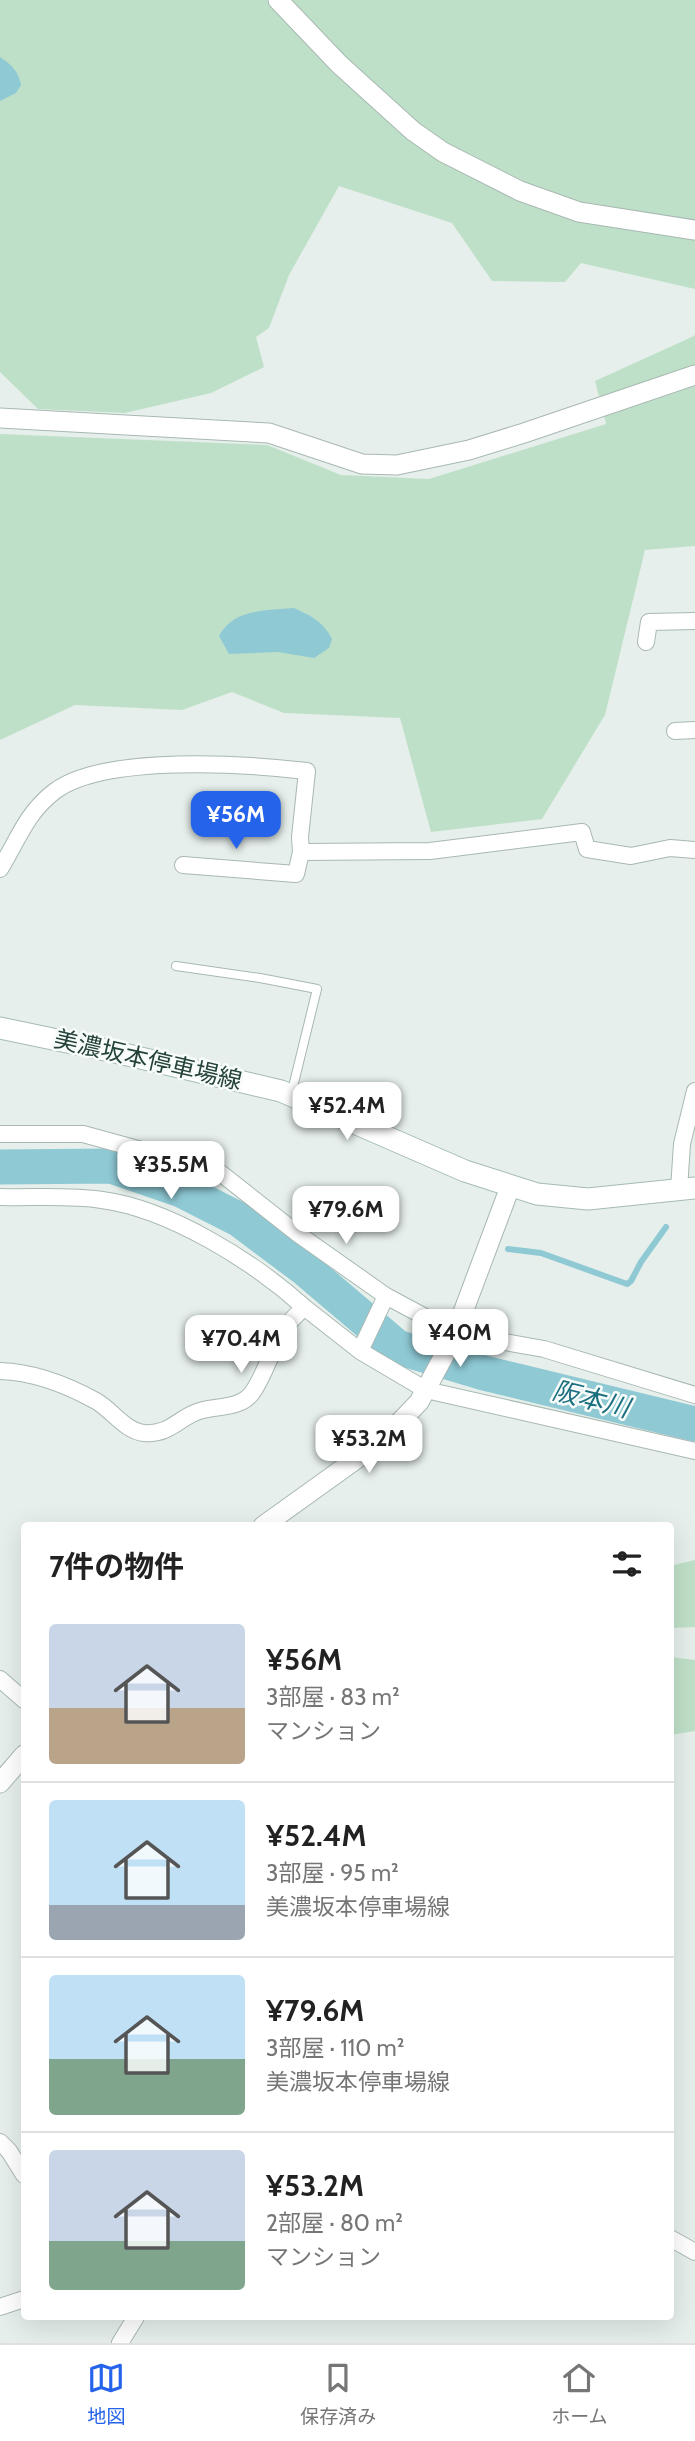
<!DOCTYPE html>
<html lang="ja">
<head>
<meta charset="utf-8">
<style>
  body { margin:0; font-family:Cabin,"Noto Sans JP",sans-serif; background:#f2f2f2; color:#222; height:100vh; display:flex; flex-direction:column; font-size:26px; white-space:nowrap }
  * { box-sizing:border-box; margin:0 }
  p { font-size:23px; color:#767676 }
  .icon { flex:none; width:38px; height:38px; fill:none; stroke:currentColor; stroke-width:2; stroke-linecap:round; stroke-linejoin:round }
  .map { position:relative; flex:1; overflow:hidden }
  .sheet { position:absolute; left:21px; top:1522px; width:653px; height:798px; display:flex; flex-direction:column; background:#fff; border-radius:7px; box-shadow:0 7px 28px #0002 }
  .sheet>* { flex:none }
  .price { position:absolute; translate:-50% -60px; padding:0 16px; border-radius:14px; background:#fff; color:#222; font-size:23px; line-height:46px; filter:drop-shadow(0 2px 4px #0008) }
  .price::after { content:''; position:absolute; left:50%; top:42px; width:21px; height:16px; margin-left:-10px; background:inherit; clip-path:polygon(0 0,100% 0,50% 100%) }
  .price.active { background:#2563eb; color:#fff }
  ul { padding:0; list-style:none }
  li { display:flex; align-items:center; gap:21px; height:175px; padding:0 28px }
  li+li { border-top:2px solid #e0e0e0 }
  li span { display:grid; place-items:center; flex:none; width:196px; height:140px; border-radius:7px; color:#555 }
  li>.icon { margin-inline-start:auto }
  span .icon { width:84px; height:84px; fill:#fffc; stroke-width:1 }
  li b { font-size:30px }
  h2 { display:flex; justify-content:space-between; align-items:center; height:84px; padding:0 28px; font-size:30px }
  .dock { display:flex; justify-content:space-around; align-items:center; height:98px; border-top:2px solid #e0e0e0; background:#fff; font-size:19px; color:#767676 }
  .dock a { display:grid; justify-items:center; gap:4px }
  .dock .active { color:#2563eb }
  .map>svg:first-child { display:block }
</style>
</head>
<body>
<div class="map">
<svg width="695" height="2343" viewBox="0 0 695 2343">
  <rect width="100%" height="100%" fill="#e6efeb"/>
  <!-- green -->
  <path fill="#bfe0c8" d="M0,0h695v289l-114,-26 -16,19 -73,-1 -40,-58 -113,-37 -50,89 -20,53 -13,9 8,30 -53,26 -86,20 -87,-4 -38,-37z
    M695,333v213l-50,4 -40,165 -63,104 -111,13 -31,-114 -116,-5 -52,-21 -50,18 -107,-5 -75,35v-306l267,11 74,30 88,4 177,-55 -11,-43 99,-45z
    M695,1560v67l-25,1v-62z
    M670,1657l25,3v71l-25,4z"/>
  <!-- water -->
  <path fill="#8ec9d4" d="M0,57c11,7 19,15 21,28l-5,8 -16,8z
    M294,608c17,8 29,13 38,31l-3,9 -15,10 -36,-6 -49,2 -10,-18c15,-28 47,-25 75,-28z"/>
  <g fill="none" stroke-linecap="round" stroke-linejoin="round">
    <!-- stream -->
    <path stroke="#8ec9d4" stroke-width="6" d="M508,1249l33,4 86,31 4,-3 10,-19 25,-35"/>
    <!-- river -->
    <path stroke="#8ec9d4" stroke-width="35" d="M0,1167l111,-1 70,24 59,30 64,48 93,79 87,26 211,51"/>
    <!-- service casing -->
    <g stroke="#a8b8b2" stroke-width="10">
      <path id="service" d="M176,966l84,12 57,11 -26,106"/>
    </g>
    <!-- minor casing -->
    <g stroke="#a8b8b2" stroke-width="18">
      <path id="minor" d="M646,642l3,-20 46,-1
        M675,731l20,-1
        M183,865l113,9 5,-22
        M0,869c18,-29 26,-56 55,-78 50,-37 192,-27 252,-20l-7,66 1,15 129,-1 152,-19 5,17 44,7 39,-8 25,2
        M0,1134h83l135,37 80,63 88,62 69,37 89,16 151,46
        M679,1189l3,-45 13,-53
        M0,1197c33,1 69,-2 102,3 68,9 152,62 202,107
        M360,1351l26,-55
        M0,1371c34,1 67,14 96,30 16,9 29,30 48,32 28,2 36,-18 59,-23 16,-4 38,-2 49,-17 13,-18 19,-43 31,-62 5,-9 14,-16 21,-24l56,44 66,39 269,61
        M0,1679l24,21
        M0,2142l9,9 15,24
        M670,2238l25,14
        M0,2307l24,-8
        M120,2343l16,-26"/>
    </g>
    <!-- tertiary casing -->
    <g stroke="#a8b8b2" stroke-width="21">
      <path id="tertiary" d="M278,0l61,64 74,67 30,21 77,39 59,21 116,18
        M0,418l269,15 93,31 35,1 72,-15 55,-17 171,-58
        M263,1526l92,-66 41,-34 23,-24 34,-63 57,-152
        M0,1783l24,-28"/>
    </g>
    <!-- secondary casing -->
    <g stroke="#a4bbb3" stroke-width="23">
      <path id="secondary" d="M0,1028l115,24 166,39 184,80 72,23 51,5 107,-11"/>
    </g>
    <!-- service -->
    <use href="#service" stroke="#fff" stroke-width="8"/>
    <!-- minor -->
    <use href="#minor" stroke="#fff" stroke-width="16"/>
    <!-- tertiary -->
    <use href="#tertiary" stroke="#fff" stroke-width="19"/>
    <!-- secondary -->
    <use href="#secondary" stroke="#fff" stroke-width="21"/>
  </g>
  <g text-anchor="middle" stroke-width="5" stroke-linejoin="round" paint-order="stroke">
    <!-- street labels -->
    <g font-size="24" fill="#24423a" stroke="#f7fbf9">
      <text transform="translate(148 1060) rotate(13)" y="8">美濃坂本停車場線</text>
    </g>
    <!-- water labels -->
    <g font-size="26" font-style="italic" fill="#1c6f80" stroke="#f7fbf9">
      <text transform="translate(591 1399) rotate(14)" y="9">阪本川</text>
    </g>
  </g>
</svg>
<b class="price active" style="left:236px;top:851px">¥56M</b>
<b class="price" style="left:347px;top:1142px">¥52.4M</b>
<b class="price" style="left:171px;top:1201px">¥35.5M</b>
<b class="price" style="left:346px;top:1246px">¥79.6M</b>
<b class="price" style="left:460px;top:1369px">¥40M</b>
<b class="price" style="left:241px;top:1375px">¥70.4M</b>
<b class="price" style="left:369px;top:1475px">¥53.2M</b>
<section class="sheet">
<h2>7件の物件<svg class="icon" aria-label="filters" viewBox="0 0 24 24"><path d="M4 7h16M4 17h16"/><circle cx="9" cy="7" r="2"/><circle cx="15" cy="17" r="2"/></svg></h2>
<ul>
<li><span style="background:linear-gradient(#c9d6e8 60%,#b9a48a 0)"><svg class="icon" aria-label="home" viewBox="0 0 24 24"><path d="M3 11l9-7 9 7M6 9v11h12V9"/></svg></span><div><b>¥56M</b><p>3部屋 · 83 m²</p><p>マンション</p></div></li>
<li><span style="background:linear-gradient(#bfe0f5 75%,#9aa5b1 0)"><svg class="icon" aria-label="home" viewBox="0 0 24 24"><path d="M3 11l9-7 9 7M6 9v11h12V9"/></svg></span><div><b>¥52.4M</b><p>3部屋 · 95 m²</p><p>美濃坂本停車場線</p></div></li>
<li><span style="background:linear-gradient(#bfe0f5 60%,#7fa58c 0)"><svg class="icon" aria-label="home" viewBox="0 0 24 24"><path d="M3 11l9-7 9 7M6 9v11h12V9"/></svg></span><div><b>¥79.6M</b><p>3部屋 · 110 m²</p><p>美濃坂本停車場線</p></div></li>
<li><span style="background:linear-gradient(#c9d6e8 65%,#7fa58c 0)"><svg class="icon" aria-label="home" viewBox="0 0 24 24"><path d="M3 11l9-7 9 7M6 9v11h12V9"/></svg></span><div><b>¥53.2M</b><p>2部屋 · 80 m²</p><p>マンション</p></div></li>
</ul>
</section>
</div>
<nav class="dock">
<a class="active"><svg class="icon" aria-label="map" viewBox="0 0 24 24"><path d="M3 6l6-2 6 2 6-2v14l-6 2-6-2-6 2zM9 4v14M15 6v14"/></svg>地図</a>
<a><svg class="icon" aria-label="saved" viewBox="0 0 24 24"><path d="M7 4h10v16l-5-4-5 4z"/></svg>保存済み</a>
<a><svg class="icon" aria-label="home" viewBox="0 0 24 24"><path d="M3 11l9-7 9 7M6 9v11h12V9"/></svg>ホーム</a>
</nav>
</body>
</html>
